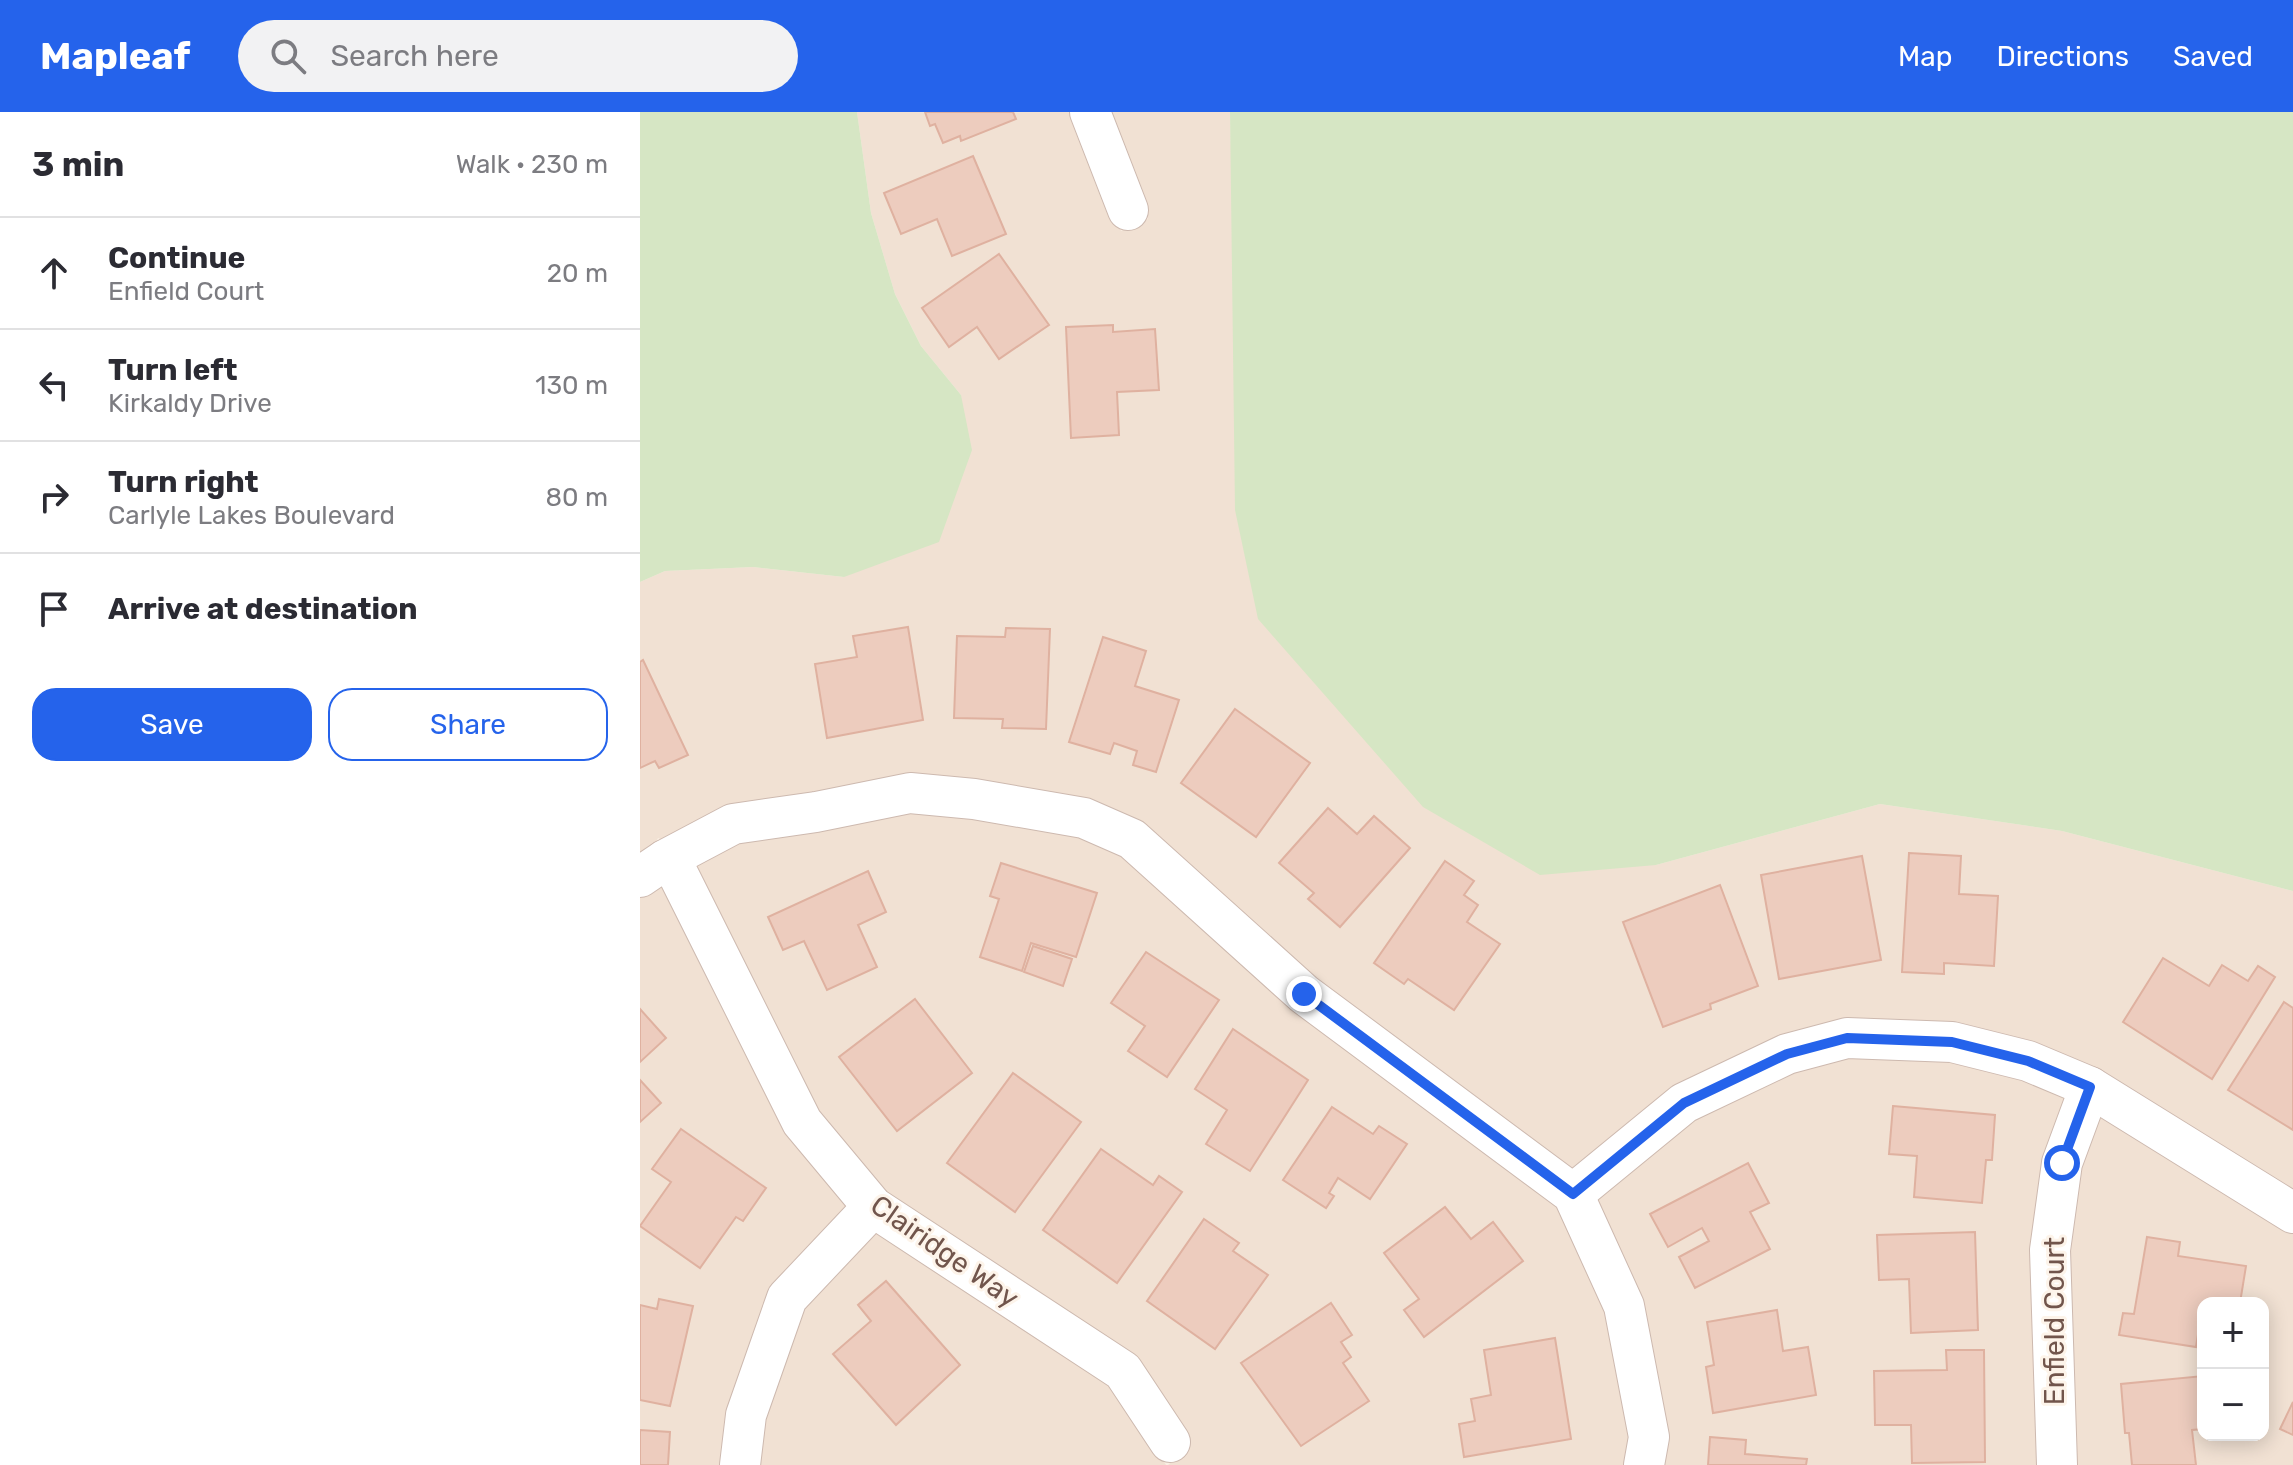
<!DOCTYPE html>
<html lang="en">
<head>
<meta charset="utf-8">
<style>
	:root { --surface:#fff; --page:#f2f2f3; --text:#2b2b33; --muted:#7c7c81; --line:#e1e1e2; --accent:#2563eb }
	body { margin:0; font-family:Rubik,sans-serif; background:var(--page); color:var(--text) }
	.controls { position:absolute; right:24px; bottom:24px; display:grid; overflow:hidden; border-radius:16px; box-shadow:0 4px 20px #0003 }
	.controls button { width:72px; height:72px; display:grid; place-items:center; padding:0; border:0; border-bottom:2px solid var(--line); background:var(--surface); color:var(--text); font:40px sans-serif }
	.stop { position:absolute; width:24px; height:24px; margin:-18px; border:6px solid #2563eb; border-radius:50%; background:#fff }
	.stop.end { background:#2563eb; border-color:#fff; box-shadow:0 2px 8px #0008 }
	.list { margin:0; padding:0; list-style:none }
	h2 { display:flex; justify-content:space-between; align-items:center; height:104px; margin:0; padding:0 32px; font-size:34px }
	h2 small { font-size:26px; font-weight:400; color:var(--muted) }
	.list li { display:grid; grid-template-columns:52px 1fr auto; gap:24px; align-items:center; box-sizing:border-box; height:112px; padding:0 32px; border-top:2px solid var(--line) }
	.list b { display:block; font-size:30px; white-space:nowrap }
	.list p { margin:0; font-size:26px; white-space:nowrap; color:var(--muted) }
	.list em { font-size:26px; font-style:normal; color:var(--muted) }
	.actions { display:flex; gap:16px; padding:24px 32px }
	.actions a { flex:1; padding:18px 0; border:2px solid var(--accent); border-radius:24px; text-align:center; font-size:28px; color:var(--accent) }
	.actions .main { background:var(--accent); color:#fff }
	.icon { flex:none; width:44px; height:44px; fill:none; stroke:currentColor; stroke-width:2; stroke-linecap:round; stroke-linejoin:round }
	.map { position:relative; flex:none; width:1653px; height:1353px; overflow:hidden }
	header { display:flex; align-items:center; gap:48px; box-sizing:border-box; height:112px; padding:0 40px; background:var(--accent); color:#fff }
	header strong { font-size:38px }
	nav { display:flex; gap:44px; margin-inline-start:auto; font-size:28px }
	.search { width:560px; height:72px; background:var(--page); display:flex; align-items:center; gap:20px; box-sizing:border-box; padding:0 28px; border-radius:44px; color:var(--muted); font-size:30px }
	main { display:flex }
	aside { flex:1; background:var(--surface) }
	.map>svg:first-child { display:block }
	.residential { fill:#f1e1d3; fill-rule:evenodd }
	.green { fill:#d6e6c4 }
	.building { fill:#edccbe; stroke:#dfb1a0; stroke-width:2 }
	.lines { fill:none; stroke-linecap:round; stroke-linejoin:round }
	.minor-casing { stroke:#cdb9af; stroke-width:42 }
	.minor { stroke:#fff; stroke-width:40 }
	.route { stroke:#2563eb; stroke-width:10 }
	.labels { text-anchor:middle; stroke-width:6; stroke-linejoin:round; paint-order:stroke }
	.street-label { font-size:28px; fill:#71554c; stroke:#fdf4ea }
</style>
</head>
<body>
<header>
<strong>Mapleaf</strong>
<div class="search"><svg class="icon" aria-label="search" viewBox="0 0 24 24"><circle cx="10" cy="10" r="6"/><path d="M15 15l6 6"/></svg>Search here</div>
<nav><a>Map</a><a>Directions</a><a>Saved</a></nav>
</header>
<main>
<aside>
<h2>3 min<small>Walk · 230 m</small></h2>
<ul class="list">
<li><svg class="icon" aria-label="ahead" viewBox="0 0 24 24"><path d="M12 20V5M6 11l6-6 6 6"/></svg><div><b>Continue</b><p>Enfield Court</p></div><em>20 m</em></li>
<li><svg class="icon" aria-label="left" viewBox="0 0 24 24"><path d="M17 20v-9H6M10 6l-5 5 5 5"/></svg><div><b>Turn left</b><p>Kirkaldy Drive</p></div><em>130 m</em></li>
<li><svg class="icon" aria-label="right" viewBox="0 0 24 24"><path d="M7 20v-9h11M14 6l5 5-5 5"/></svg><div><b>Turn right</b><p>Carlyle Lakes Boulevard</p></div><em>80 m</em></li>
<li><svg class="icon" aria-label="arrive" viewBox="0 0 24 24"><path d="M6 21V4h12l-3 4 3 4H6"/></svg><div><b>Arrive at destination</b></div></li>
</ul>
<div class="actions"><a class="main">Save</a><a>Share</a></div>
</aside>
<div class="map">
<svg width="1653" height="1353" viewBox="0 0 1653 1353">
	<rect width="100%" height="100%" fill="#faefe4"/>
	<!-- residential -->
	<g class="residential">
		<polygon points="217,0 434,0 481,119 508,107 466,0 590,0 595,183 1016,753 1240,692 1422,719 1653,779 1653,1082 1469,968 1207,910 932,1062 673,869 501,714 335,670 25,729 18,726 13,736 0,745 0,470 25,459 113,455 204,465 321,283 281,234 255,182 231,101"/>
		<polygon points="271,698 441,722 485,741 921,1093 969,1199 993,1324 988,1353 528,1353 550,1334 495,1250 242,1081 174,1001 50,754 98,729"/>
		<polygon points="24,768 212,1093 85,1353 0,1353 0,785"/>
		<polygon points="1209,943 1311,947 1384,965 1430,984 1402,1353 1019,1353 952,1088 1052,1006 1153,958"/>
		<path d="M1458 999 1653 1120V1353H1432L1425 1140 1437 1056ZM1563 1191H1623V1323H1563Z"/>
		<polygon points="236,1115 473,1272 526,1353 116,1353 120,1308 160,1196"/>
	</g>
	<!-- green -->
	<g class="green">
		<polygon points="0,0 217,0 231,101 255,182 281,234 321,283 332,338 299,430 204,465 113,455 25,459 0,470"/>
		<polygon points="590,0 1653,0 1653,779 1422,719 1240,692 1016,753 900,763 783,695 618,507 595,398"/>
	</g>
	<!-- building -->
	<g class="building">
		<polygon points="285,0 373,0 376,7 321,29 320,24 303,31 295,12 290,14"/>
		<polygon points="333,44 366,122 312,144 297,107 261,122 244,81"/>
		<polygon points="359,142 409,213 359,247 337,215 309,235 282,196"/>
		<polygon points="473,213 473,220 515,217 519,278 477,280 479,323 431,326 426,215"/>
		<polygon points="268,515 283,608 187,626 175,552 217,545 213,524"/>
		<polygon points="366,516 410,517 406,617 362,616 363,607 314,606 317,524 365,525"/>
		<polygon points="463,525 506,539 495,574 539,588 516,660 493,653 497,639 474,631 470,642 429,630"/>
		<polygon points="3,548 48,643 19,656 15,649 0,656 0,550"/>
		<polygon points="595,597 670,651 616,725 541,671"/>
		<polygon points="688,696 717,722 734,704 770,736 700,815 668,787 674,781 639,751"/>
		<polygon points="1269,741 1321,744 1319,782 1358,784 1354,854 1304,851 1304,862 1262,860"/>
		<polygon points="1222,744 1241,848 1139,867 1121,763"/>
		<polygon points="805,749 834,769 824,783 838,793 827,810 860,832 814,898 768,867 764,872 734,851"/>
		<polygon points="361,751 457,781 436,845 391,831 382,859 340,845 359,787 350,784"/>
		<polygon points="228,759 246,800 218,813 237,855 187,878 164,829 143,838 128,805"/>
		<polygon points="1080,773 1118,874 1070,892 1071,897 1023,915 983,810"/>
		<polygon points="393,834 432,847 423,874 384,860"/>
		<polygon points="506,840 579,888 527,965 488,939 505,914 471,891"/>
		<polygon points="1523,846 1569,874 1582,853 1608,869 1618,854 1635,865 1572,967 1483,910"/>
		<polygon points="275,887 332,961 257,1019 199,945"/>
		<polygon points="1644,890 1653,896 1653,1018 1588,978"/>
		<polygon points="0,897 26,926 0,950"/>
		<polygon points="593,917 668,968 610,1059 566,1032 587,998 555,977"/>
		<polygon points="373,961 441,1010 375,1100 307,1051"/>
		<polygon points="0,968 21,991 0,1010"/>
		<polygon points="1253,994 1355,1003 1352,1048 1346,1048 1342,1091 1274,1085 1277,1044 1249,1042"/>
		<polygon points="692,995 733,1022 739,1014 767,1032 730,1087 698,1066 689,1081 694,1084 686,1096 643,1068"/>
		<polygon points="41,1017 126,1076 103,1109 96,1105 60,1156 0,1114 31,1070 12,1057"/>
		<polygon points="461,1037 513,1073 519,1064 542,1080 477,1171 403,1118"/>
		<polygon points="1108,1051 1129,1091 1110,1100 1130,1137 1055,1176 1039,1145 1069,1129 1062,1116 1028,1135 1010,1102"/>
		<polygon points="805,1095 831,1127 853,1110 883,1149 784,1225 764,1198 779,1187 744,1141"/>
		<polygon points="564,1107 599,1131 593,1139 628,1163 575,1237 507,1189"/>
		<polygon points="1335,1120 1338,1218 1271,1221 1269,1167 1239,1168 1237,1123"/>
		<polygon points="1507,1125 1540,1130 1538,1144 1606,1154 1600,1191 1563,1191 1556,1235 1479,1223 1483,1201 1494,1202"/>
		<polygon points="246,1169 320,1253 256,1313 193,1242 231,1209 218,1193"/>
		<polygon points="19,1187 53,1194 30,1294 0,1288 0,1193 17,1197"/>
		<polygon points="691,1191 712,1223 701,1230 711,1245 703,1251 729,1289 661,1334 601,1251"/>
		<polygon points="1137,1198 1143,1239 1168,1235 1176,1283 1073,1301 1066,1255 1074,1253 1067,1210"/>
		<polygon points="915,1226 931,1327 824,1345 819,1312 835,1309 831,1287 851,1283 844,1238"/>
		<polygon points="1306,1238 1344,1238 1345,1350 1272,1351 1271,1313 1235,1313 1234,1259 1307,1258"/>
		<polygon points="1563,1264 1563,1317 1552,1318 1556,1353 1492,1353 1489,1321 1485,1321 1481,1272"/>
		<polygon points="1653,1290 1653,1323 1640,1317"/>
		<polygon points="0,1318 30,1320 28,1353 0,1353"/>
		<polygon points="1070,1325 1106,1328 1105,1342 1167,1347 1166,1353 1068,1353"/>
	</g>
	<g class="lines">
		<defs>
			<g id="minor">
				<polyline points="450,0 488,98"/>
				<polyline points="25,748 34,754 162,1010 233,1095 483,1259 530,1330"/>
				<polyline points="0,765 25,748 93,712 176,700 270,681 334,687 444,706 492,727 664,882 933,1082 984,1194 1009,1325 1004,1353"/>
				<polyline points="933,1082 1044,991 1147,942 1207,926 1312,930 1388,949 1450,975 1653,1101"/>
				<polyline points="100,1353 106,1303 147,1186 233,1095"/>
				<polyline points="1417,1353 1410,1138 1422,1051 1450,975"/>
			</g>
		</defs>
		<!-- minor casing -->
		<use href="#minor" class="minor-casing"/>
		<!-- minor -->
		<use href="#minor" class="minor"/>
	</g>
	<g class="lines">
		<!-- route -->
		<polyline class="route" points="664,882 933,1082 1044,991 1147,942 1207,926 1312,930 1388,949 1450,975 1422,1051"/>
	</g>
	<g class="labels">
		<!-- street labels -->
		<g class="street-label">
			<text transform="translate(305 1139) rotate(35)" y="10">Clairidge Way</text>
			<text transform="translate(1414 1209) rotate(-90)" y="10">Enfield Court</text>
		</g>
	</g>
</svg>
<div class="controls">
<button>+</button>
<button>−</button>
</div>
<div class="stop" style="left:1422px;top:1051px"></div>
<div class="stop end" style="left:664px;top:882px"></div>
</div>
</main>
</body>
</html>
